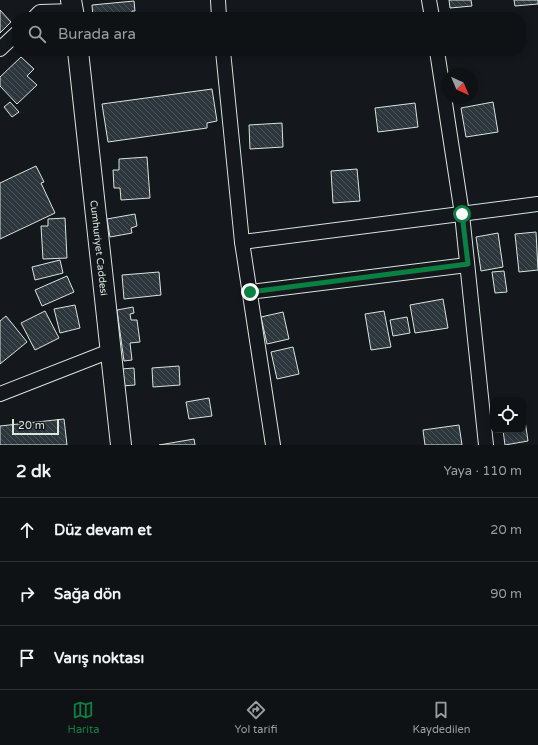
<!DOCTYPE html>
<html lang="tr">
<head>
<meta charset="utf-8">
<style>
	:root { --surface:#0f1215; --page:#181b1e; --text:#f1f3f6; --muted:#9b9ea0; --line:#2f3234; --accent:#0b8043 }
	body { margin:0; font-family:"Varela Round",sans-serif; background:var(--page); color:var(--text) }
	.controls { position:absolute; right:12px; bottom:12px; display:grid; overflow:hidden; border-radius:8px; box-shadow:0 2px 6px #0003 }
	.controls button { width:36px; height:36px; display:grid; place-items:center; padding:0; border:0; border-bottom:1px solid var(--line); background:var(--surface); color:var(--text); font:20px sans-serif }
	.compass { position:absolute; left:442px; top:68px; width:36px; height:36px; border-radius:50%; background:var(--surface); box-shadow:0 2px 6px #0003; rotate:136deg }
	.scale { position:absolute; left:12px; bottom:10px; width:47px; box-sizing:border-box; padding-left:4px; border:2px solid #d8e6dc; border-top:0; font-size:11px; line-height:14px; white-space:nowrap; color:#d8e6dc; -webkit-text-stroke:3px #14181c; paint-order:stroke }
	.stop { position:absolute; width:12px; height:12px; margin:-9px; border:3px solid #0b8043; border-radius:50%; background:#fff }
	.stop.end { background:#0b8043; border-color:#fff; box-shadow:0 1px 4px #0008 }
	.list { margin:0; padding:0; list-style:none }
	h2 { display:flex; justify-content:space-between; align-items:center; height:52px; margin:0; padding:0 16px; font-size:17px }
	h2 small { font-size:13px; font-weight:400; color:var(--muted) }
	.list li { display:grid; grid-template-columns:26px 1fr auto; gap:12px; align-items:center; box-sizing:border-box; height:64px; padding:0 16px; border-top:1px solid var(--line) }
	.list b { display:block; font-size:15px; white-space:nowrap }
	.list em { font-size:13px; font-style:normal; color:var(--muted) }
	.icon { flex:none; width:22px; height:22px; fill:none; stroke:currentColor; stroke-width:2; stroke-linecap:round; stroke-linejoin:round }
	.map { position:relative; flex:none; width:538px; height:445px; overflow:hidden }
	.search { position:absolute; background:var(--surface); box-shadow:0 2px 6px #0003; left:12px; right:12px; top:12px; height:44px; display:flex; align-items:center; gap:10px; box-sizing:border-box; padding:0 14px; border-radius:16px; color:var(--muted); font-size:15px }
	.sheet { height:244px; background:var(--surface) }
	nav { display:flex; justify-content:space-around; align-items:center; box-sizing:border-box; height:56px; border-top:1px solid var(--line); background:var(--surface); font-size:11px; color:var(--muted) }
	nav a { display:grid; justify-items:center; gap:2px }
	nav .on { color:var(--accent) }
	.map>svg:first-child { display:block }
	.building { fill:url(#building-back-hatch); stroke:#d8e6dc }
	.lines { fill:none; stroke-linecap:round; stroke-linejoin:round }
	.minor-casing { stroke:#d8e6dc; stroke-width:16 }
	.secondary-casing { stroke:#d8e6dc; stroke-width:22 }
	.minor { stroke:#14181c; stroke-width:14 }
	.secondary { stroke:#14181c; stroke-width:20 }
	.route { stroke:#0b8043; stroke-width:5 }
	.labels { text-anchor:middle; stroke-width:3; stroke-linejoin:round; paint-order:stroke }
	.street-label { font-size:10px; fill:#d8e6dc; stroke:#14181c }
</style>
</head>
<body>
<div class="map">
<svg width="538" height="445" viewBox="0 0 538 445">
	<defs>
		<pattern id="building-back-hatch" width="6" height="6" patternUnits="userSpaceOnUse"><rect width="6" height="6" fill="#2c363c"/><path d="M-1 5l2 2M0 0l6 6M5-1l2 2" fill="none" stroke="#4a5358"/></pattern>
	</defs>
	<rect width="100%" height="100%" fill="#14181c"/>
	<!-- building -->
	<g class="building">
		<polygon points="449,0 471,0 472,6 450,8"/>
		<polygon points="514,0 538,0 538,4 515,6"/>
		<polygon points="134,1 135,11 132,11 133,17 93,17 92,5"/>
		<polygon points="0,10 11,22 0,33"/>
		<polygon points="21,57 34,69 27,76 37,85 17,104 0,86 0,77"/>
		<polygon points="212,89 217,121 207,123 207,128 108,142 102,104"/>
		<polygon points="10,102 19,112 12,117 4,107"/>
		<polygon points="493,102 498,132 466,137 461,108"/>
		<polygon points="415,103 418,127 378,132 375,108"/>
		<polygon points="282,123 283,147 250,149 249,125"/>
		<polygon points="147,157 150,198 121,200 120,188 114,188 113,170 119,170 119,159"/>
		<polygon points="36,166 44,182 41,183 55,213 0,239 0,183"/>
		<polygon points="357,169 360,201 333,203 331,171"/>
		<polygon points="135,214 137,226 131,228 132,233 110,237 107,219"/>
		<polygon points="65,218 67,258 43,259 41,226 48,226 48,219"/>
		<polygon points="536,232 538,270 519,272 515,234"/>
		<polygon points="498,233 503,267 481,271 476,237"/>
		<polygon points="60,260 63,273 35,280 32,267"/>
		<polygon points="504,271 507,292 495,293 492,272"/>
		<polygon points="159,272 161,295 124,299 122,275"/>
		<polygon points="67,276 74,292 42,306 35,290"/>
		<polygon points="443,299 448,328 415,333 410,305"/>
		<polygon points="75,305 80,328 60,333 54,309"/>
		<polygon points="133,307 134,313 130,314 131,320 137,320 140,342 130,343 132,360 124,361 117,310"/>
		<polygon points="45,311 59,338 35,350 21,323"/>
		<polygon points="384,311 391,347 371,350 365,314"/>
		<polygon points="283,312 289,339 267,344 261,317"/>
		<polygon points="6,316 27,342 0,364 0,321"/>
		<polygon points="407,317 410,333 393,336 390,320"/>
		<polygon points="293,347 299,374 277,379 271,352"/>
		<polygon points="179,366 180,385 153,387 152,368"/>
		<polygon points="134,368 135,385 122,386 121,369"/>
		<polygon points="209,398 212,416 189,419 186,402"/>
		<polygon points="523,407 528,441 505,445 503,430 523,430"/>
		<polygon points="64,419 67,445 0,445 0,426"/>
		<polygon points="459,425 462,445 425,445 423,430"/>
		<polygon points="194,439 195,445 159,445"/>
	</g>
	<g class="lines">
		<defs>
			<g id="minor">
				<polyline points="218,0 219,17"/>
				<polyline points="429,0 432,17"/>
				<polyline points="35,17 40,12 74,11"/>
				<polyline points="0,49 17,33"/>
				<polyline points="223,51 242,242 273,445"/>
				<polyline points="437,51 462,214 486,445"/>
				<polyline points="242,242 538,204"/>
				<polyline points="250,292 467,265"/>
				<polyline points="0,394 110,351"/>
			</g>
			<g id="secondary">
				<polyline points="71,0 74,17"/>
				<path id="s1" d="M78 51 121 445"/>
			</g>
		</defs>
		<!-- minor casing -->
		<use href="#minor" class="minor-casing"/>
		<!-- secondary casing -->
		<use href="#secondary" class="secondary-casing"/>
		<!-- minor -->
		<use href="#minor" class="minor"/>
		<!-- secondary -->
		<use href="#secondary" class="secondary"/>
	</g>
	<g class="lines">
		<!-- route -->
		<polyline class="route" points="250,292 468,264 462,214"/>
	</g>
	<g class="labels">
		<!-- street labels -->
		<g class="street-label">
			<text dy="4" stroke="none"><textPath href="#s1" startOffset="198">Cumhuriyet Caddesi</textPath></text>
		</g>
	</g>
</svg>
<div class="controls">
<button><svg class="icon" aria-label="locate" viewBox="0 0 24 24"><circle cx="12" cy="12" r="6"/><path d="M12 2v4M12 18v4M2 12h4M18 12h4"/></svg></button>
</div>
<svg class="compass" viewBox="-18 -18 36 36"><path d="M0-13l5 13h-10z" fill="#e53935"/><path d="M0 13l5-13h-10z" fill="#9b9ea0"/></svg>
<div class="scale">20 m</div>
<div class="stop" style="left:462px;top:214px"></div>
<div class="stop end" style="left:250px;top:292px"></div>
<div class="search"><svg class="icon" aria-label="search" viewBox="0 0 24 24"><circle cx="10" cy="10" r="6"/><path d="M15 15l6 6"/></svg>Burada ara</div>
</div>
<section class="sheet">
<h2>2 dk<small>Yaya · 110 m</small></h2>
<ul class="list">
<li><svg class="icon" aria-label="ahead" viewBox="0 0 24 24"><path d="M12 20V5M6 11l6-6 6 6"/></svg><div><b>Düz devam et</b></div><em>20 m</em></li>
<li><svg class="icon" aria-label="right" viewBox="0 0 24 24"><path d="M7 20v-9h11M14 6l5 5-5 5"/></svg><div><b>Sağa dön</b></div><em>90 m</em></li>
<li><svg class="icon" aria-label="arrive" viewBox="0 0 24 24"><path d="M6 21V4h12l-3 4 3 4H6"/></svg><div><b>Varış noktası</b></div></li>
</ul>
</section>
<nav>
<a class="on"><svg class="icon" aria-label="map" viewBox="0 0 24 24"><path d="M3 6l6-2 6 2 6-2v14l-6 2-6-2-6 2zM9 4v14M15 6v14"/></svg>Harita</a>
<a><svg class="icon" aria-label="directions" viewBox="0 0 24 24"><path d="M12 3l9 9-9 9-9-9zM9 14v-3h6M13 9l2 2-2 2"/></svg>Yol tarifi</a>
<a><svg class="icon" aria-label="saved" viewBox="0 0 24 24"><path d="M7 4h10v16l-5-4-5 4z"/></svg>Kaydedilen</a>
</nav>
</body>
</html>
